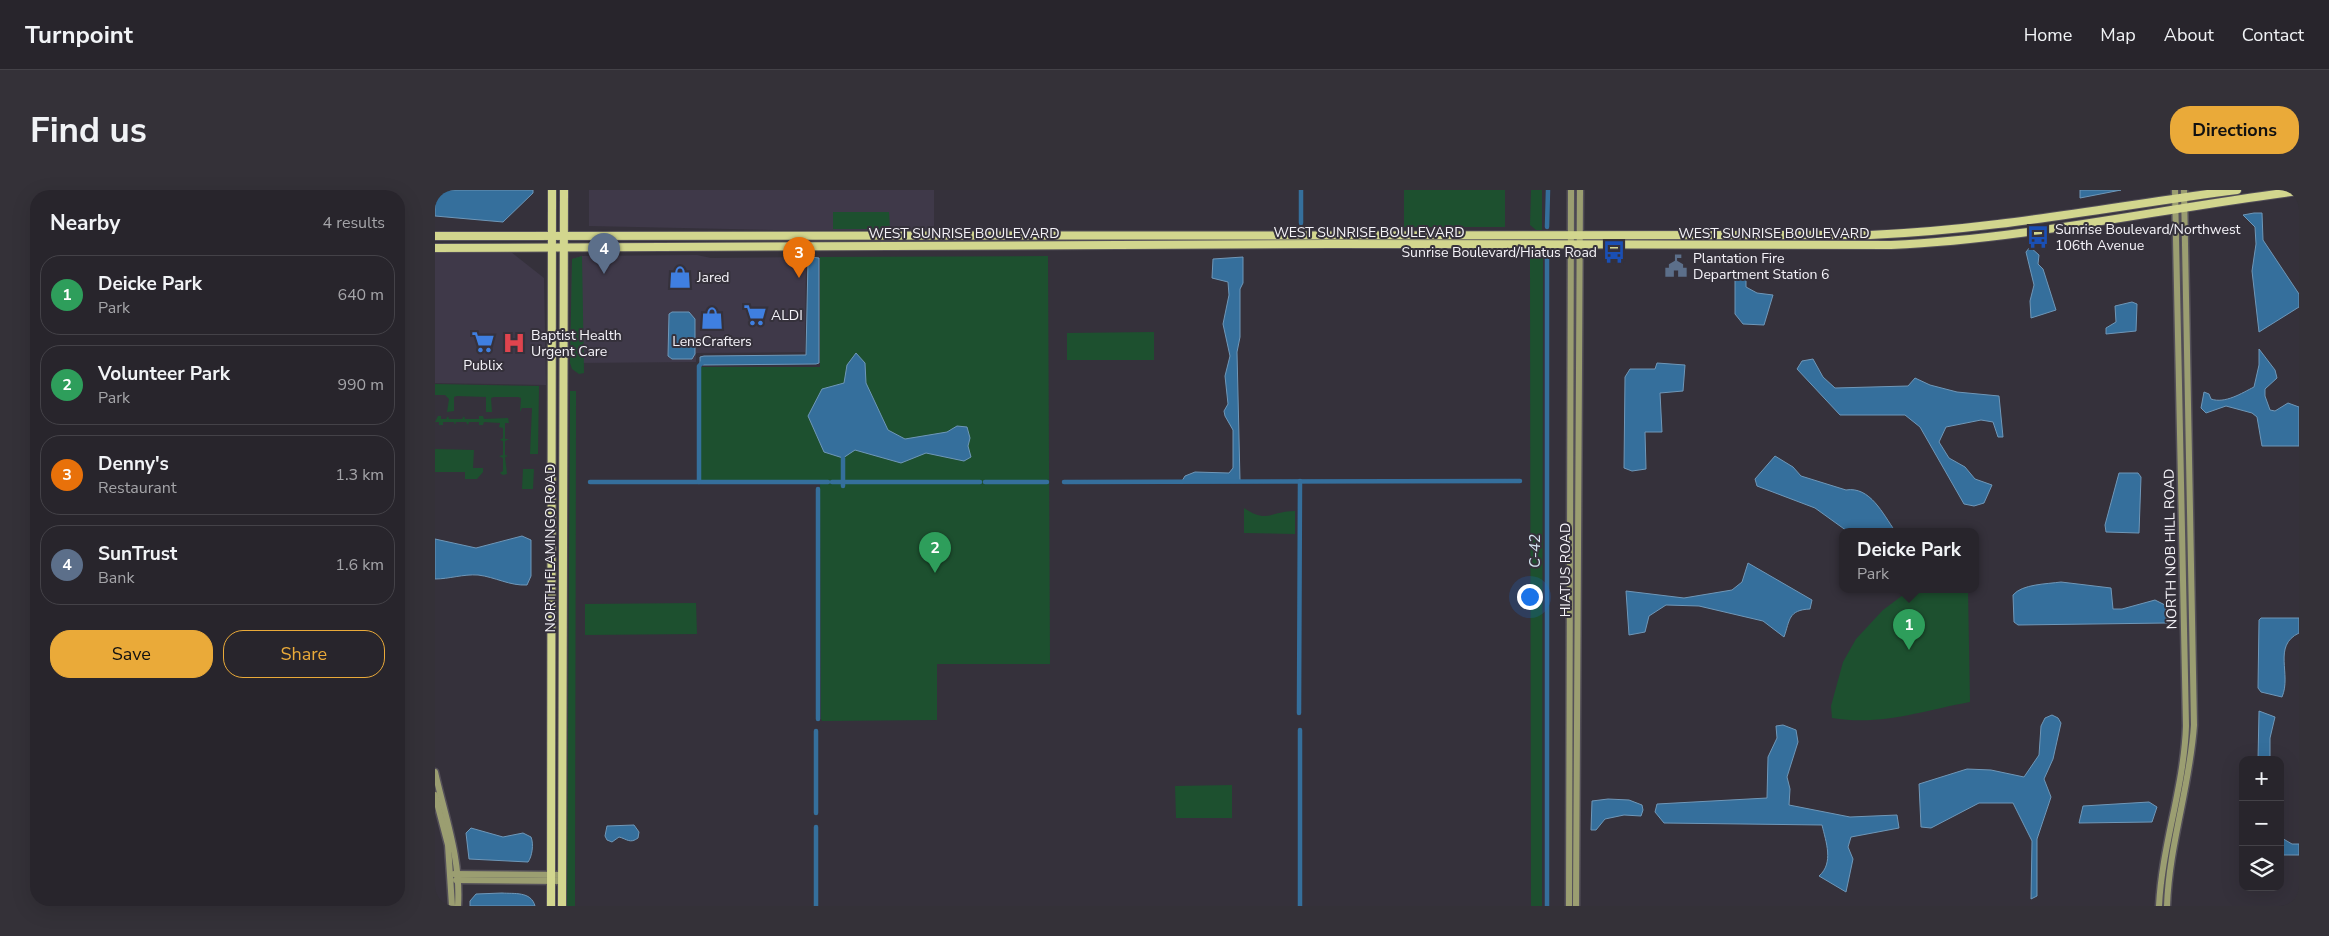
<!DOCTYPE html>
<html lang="en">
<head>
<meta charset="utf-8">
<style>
	:root { --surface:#28252c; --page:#343138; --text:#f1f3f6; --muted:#a5a5a9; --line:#444248; --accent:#eaaa39 }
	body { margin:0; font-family:"Nunito Sans",sans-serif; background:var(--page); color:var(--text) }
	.controls { position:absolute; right:15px; bottom:15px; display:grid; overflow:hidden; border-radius:10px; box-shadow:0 5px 20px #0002 }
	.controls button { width:45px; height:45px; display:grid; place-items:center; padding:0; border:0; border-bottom:1px solid var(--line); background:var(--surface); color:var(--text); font:25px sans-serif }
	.you { position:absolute; left:1094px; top:406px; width:18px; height:18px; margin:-12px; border:4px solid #fff; border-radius:50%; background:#1a73e8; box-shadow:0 0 0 8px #1a73e833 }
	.badge { display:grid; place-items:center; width:32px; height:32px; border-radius:50%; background:var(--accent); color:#fff; font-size:16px; font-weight:700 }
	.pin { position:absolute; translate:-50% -41px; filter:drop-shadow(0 1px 2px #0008) }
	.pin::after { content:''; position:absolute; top:26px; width:18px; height:15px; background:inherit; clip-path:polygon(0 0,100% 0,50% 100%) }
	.popup { position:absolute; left:1404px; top:338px; width:140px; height:65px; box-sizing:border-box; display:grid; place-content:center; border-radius:10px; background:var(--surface); filter:drop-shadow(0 1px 4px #0005); font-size:16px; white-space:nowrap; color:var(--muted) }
	.popup b { font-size:19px; color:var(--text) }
	.popup::after { content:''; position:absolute; left:50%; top:100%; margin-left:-10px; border:10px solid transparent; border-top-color:var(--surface) }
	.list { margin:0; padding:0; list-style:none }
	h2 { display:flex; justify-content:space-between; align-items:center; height:65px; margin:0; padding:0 20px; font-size:21px }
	h2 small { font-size:16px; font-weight:400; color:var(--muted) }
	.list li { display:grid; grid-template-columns:32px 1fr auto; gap:15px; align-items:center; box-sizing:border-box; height:80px; margin:0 10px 10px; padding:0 10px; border:1px solid var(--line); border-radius:20px }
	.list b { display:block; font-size:19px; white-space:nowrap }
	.list p { margin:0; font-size:16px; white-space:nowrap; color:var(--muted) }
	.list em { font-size:16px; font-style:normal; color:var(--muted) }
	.actions { display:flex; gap:10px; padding:15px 20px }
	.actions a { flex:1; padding:11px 0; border:1px solid var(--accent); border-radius:20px; text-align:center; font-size:18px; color:var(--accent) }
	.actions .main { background:var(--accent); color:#111 }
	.icon { flex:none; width:28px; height:28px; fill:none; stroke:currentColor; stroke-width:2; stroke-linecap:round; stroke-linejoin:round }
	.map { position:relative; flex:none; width:1864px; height:716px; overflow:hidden; border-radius:20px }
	header { display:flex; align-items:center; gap:30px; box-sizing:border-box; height:70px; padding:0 25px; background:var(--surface); border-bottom:1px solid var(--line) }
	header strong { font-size:24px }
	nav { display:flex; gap:28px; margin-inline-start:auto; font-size:18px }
	.intro { display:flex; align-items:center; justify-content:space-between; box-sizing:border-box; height:120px; padding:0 30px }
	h1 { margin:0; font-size:35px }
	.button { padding:12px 22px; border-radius:20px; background:var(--accent); color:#111; font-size:18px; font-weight:700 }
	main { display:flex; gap:30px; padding:0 30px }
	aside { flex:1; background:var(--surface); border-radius:20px; box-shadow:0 5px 20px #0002 }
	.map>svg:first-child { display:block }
	.built { fill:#3f3949 }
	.green { fill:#1d502f }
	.water { fill:#356f9c; stroke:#6f97b8 }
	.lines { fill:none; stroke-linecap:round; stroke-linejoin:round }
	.canal { stroke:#356f9c; stroke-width:4.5 }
	.secondary-casing { stroke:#545059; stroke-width:9 }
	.highway-casing { stroke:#545059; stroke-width:10 }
	.secondary { stroke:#9b9e71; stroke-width:6 }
	.highway { stroke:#d2d68e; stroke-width:8 }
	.labels { text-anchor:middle; stroke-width:4; stroke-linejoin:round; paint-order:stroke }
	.poi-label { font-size:14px; fill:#f5f3f9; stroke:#35313b; text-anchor:start }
	.street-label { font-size:14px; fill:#f5f3f9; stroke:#35313b }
	.water-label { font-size:15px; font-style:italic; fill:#d3e3f0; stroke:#35313b }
</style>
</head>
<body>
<header>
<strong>Turnpoint</strong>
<nav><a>Home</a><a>Map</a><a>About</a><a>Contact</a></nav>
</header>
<div class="intro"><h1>Find us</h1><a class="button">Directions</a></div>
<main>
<aside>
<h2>Nearby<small>4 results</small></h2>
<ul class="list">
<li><span class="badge" style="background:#2e9e5b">1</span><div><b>Deicke Park</b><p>Park</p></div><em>640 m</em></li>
<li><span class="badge" style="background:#2e9e5b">2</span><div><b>Volunteer Park</b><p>Park</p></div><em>990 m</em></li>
<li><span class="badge" style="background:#e8710a">3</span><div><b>Denny's</b><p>Restaurant</p></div><em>1.3 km</em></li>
<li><span class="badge" style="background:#5c6f8a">4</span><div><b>SunTrust</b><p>Bank</p></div><em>1.6 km</em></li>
</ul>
<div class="actions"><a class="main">Save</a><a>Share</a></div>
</aside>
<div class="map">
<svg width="1864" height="716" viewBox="0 0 1864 716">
	<rect width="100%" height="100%" fill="#35313b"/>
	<!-- built -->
	<g class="built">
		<polygon points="154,0 499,0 499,40 340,40 154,36"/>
		<polygon points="0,62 76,62 109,88 111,195 0,193"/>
		<polygon points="262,65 276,68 371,67 370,162 261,163 261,172 135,173 137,69 147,66"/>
	</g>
	<!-- green -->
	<g class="green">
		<rect x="969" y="0" width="101" height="37"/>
		<polygon points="1096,0 1107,0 1107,40 1101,40 1095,35"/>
		<polygon points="398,22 454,22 455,39 398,39"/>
		<polygon points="1101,61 1108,61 1107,716 1096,716 1095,67"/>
		<polygon points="147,66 149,183 144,184 137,179 135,173 137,69"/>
		<polygon points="613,66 615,474 502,474 502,530 387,531 386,529 385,291 266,292 266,177 385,177 385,67"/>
		<polygon points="719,142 719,170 632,170 632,143"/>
		<polygon points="0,194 104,196 103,264 95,264 97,218 87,218 85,222 86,208 83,207 59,207 56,208 57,222 51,222 51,207 22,206 19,207 19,221 12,222 14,209 10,205 0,205"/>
		<polygon points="135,201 141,201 140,716 132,716"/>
		<polygon points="3,226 6,226 6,229 11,229 13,226 14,229 27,229 29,226 30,229 44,229 44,226 48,226 49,229 73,228 74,233 70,233 70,249 74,249 70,251 70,265 73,266 70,267 72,284 68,285 65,283 68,281 68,268 64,266 68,265 68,251 65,250 68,248 68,238 64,237 65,233 49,232 48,235 44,235 44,232 34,232 33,235 31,232 21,232 20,235 19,232 8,232 8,235 4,235 4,232 0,232"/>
		<polygon points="0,259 39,260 38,278 48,278 48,282 42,289 30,289 30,282 0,282"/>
		<polygon points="88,279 99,279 98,299 87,299"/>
		<path d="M809 318C832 334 836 321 860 321V344L809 343Z"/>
		<path d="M1476 399H1533L1535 512C1486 521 1447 536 1397 528L1396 516 1408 472 1421 449 1448 420Z"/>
		<polygon points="261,413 262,444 150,445 150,414"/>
		<polygon points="797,595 797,628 741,628 740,596"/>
	</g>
	<!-- water -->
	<g class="water">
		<polygon points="0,0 98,0 98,3 68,32 0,26"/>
		<polygon points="1645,0 1686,0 1645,8"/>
		<polygon points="1819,23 1827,23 1828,50 1864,104 1864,117 1824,142 1817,81 1821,54 1820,37 1808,25"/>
		<polygon points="1595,57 1604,65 1603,74 1608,79 1621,120 1596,128 1595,111 1599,95 1591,62"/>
		<polygon points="376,67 384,68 384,173 381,174 268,175 265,173 265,167 269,166 371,165 373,70"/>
		<polygon points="808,67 808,93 805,99 805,147 802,162 805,291 747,291 750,286 760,282 794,283 798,278 798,240 790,226 789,221 793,214 790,186 795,166 788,134 794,105 793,92 777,88 778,69"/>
		<polygon points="1311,84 1311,97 1322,103 1338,105 1329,135 1308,134 1300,124 1300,85"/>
		<polygon points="1697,112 1702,114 1701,141 1671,144 1671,138 1681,132 1680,116"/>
		<polygon points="237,122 254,122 260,129 260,164 257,169 237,169 233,166 234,124"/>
		<path d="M1824 159 1840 180 1842 188 1830 199V206L1835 220 1840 221 1853 213 1864 217V256H1827L1822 227 1817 223 1791 216 1771 223 1766 218 1769 202 1774 204 1776 209C1790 214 1807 203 1819 197L1824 175Z"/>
		<polygon points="421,163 430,173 431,193 453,240 470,249 512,242 522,236 532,237 535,248 533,256 536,267 529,271 491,263 466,273 420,260 408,268 389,262 373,226 387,199 409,193 412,175"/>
		<polygon points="1378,169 1388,187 1400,198 1473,196 1480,188 1495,195 1522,202 1564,206 1568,247 1563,247 1558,232 1546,230 1511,237 1504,252 1514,268 1530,277 1540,289 1557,295 1549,313 1539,316 1529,314 1485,237 1470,225 1405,225 1362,179 1367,171"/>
		<polygon points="1222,173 1250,175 1248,201 1225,203 1227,242 1210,242 1211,279 1197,281 1189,278 1190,187 1195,179 1220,179"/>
		<path d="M1340 266 1358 277 1366 286 1411 300C1435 296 1448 324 1460 341H1412L1380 318 1322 296 1320 289Z"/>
		<polygon points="1684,283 1703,283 1706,287 1704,343 1671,342 1670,335"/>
		<path d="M87 346 96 350V386L92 395C75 396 60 387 43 385 28 384 14 389 0 389V349L41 358Z"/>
		<path d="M1313 373 1377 410 1375 419C1353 420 1355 430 1349 447L1328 431 1264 416 1231 415 1214 426 1210 442 1194 445 1191 401 1249 408 1297 400 1307 392Z"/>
		<path d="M1626 392 1676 398 1678 419H1687L1720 410 1730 415 1732 433 1583 435 1579 432 1578 405C1587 394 1612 394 1626 392Z"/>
		<path d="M1826 428H1864V443C1837 456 1857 484 1847 507L1826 502 1823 498 1824 430Z"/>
		<polygon points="1824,521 1840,527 1835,548 1835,570 1823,570"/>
		<polygon points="1617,525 1623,528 1626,533 1618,569 1609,589 1616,607 1602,649 1602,706 1596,709 1597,651 1578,613 1544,613 1496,638 1486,637 1484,594 1532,579 1556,580 1589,587 1604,565 1606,536 1610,528"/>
		<path d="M1348 535 1361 540 1363 552 1352 587 1355 599 1354 615 1415 627 1462 625 1464 638 1416 647 1413 657 1418 669 1411 702 1384 686C1399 673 1391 652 1387 635L1229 633 1220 622 1222 614 1332 608 1333 567 1342 548 1341 536Z"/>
		<polygon points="1173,609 1194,610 1207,615 1208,620 1206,626 1189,625 1170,629 1161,640 1156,640 1157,611"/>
		<polygon points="1714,612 1722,617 1717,632 1644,633 1648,616"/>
		<path d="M199 635 204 642 203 648C195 654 192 649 184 647L177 652 172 650 170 646 172 636Z"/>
		<path d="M36 638 68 647 88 643 96 647C99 654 97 667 93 672L34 669 31 643Z"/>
		<polygon points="1845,647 1857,654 1864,654 1864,665 1845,665"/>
		<path d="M67 703C79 704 96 701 100 716H35V711L41 704Z"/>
	</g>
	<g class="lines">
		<!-- canal -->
		<g class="canal">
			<polyline points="866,33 866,0"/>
			<polyline points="1112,37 1113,0"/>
			<polyline points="155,292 393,292"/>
			<polyline points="264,292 264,176 269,171"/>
			<polyline points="397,292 545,292"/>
			<polyline points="550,292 612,292"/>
			<polyline points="629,292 1085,291"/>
			<polyline points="408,296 408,268"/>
			<polyline points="864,523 865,291"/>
			<polyline points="383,529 383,299"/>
			<polyline points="381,541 381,623"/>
			<polyline points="381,637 381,716"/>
			<polyline points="865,716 865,540"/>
			<polyline points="1112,716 1112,67"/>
		</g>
		<defs>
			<g id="secondary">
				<path d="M0 582C10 627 26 669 23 716"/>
				<polyline points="0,605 13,655 17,716"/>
				<polyline points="19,684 127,685"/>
				<polyline points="21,690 127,691"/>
				<polyline points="1134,716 1136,0"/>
				<polyline points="1141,716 1145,0"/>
				<path d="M1724 716C1727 655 1749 597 1751 536L1740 0"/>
				<path d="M1732 716C1734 655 1755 596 1759 535L1749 0"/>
			</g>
			<g id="highway">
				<path d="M0 46 1435 45C1560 40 1678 16 1802 0"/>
				<path d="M0 58 896 54 1456 55C1593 49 1728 18 1864 1"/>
				<polyline points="116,716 117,0"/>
				<polyline points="127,716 129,0"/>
			</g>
		</defs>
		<!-- secondary casing -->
		<use href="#secondary" class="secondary-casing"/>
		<!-- highway casing -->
		<use href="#highway" class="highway-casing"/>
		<!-- secondary -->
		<use href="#secondary" class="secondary"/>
		<!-- highway -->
		<use href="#highway" class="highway"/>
	</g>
	<!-- icons -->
	<defs>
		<symbol id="bus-bare" viewBox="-9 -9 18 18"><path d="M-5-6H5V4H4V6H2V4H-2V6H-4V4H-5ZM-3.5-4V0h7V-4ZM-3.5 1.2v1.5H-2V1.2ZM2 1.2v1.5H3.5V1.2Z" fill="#1a4fb4" stroke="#35313b" stroke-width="2.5" paint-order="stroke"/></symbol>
		<symbol id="civic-bare" viewBox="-9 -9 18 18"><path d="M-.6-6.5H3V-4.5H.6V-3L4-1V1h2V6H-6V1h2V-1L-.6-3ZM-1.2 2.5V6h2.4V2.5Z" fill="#5c6f8a" stroke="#35313b" stroke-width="2.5" paint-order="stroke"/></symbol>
		<symbol id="shop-bare" viewBox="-9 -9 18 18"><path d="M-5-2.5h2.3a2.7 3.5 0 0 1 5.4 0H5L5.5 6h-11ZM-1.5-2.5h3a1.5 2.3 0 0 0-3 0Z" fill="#3f7fe0" stroke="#35313b" stroke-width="2.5" paint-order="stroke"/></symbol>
		<symbol id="supermarket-bare" viewBox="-9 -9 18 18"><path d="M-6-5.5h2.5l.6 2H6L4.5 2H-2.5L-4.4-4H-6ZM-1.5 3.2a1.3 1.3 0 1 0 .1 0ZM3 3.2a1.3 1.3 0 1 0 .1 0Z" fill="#3f7fe0" stroke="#35313b" stroke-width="2.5" paint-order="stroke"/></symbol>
		<symbol id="hospital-bare" viewBox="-9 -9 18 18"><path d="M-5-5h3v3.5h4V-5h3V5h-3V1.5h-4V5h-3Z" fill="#e0444e" stroke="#35313b" stroke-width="2.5" paint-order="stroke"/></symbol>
	</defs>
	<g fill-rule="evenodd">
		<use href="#bus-bare" x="1587" y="31" width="32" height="32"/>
		<use href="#bus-bare" x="1163" y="46" width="32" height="32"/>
		<use href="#civic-bare" x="1225" y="60" width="32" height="32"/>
		<use href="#shop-bare" x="229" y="71" width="32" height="32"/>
		<use href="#supermarket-bare" x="304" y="109" width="32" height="32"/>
		<use href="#shop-bare" x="261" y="112" width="32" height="32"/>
		<use href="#supermarket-bare" x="32" y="136" width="32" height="32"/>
		<use href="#hospital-bare" x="63" y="137" width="32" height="32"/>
	</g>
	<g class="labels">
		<!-- poi labels -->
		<g class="poi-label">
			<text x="1620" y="44">Sunrise Boulevard/Northwest<tspan x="1620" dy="16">106th Avenue</tspan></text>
			<text x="1162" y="67" text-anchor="end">Sunrise Boulevard/Hiatus Road</text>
			<text x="1258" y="73">Plantation Fire<tspan x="1258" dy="16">Department Station 6</tspan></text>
			<text x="262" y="92">Jared</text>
			<text x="336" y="130">ALDI</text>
			<text x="96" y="150">Baptist Health<tspan x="96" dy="16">Urgent Care</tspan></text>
			<text x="277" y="156" text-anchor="middle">LensCrafters</text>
			<text x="48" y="180" text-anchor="middle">Publix</text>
		</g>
		<!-- street labels -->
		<g class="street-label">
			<text x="934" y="47">WEST SUNRISE BOULEVARD</text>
			<text x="529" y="48">WEST SUNRISE BOULEVARD</text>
			<text x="1339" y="48">WEST SUNRISE BOULEVARD</text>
			<text transform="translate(115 358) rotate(-90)" y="5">NORTH FLAMINGO ROAD</text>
			<text transform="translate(1735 359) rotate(-91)" y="5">NORTH NOB HILL ROAD</text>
			<text transform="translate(1130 380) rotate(-90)" y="5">HIATUS ROAD</text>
		</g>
		<!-- water labels -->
		<g class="water-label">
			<text transform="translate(1100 361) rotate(-90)" y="5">C-42</text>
		</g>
	</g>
</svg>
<div class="controls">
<button>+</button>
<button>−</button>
<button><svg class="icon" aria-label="layers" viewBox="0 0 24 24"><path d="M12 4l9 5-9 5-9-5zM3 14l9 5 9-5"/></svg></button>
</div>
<div class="you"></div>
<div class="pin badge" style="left:1474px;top:460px;background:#2e9e5b">1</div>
<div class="popup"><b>Deicke Park</b>Park</div>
<div class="pin badge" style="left:500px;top:383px;background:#2e9e5b">2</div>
<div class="pin badge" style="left:364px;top:88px;background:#e8710a">3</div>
<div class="pin badge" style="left:169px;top:84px;background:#5c6f8a">4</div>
</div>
</main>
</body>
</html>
